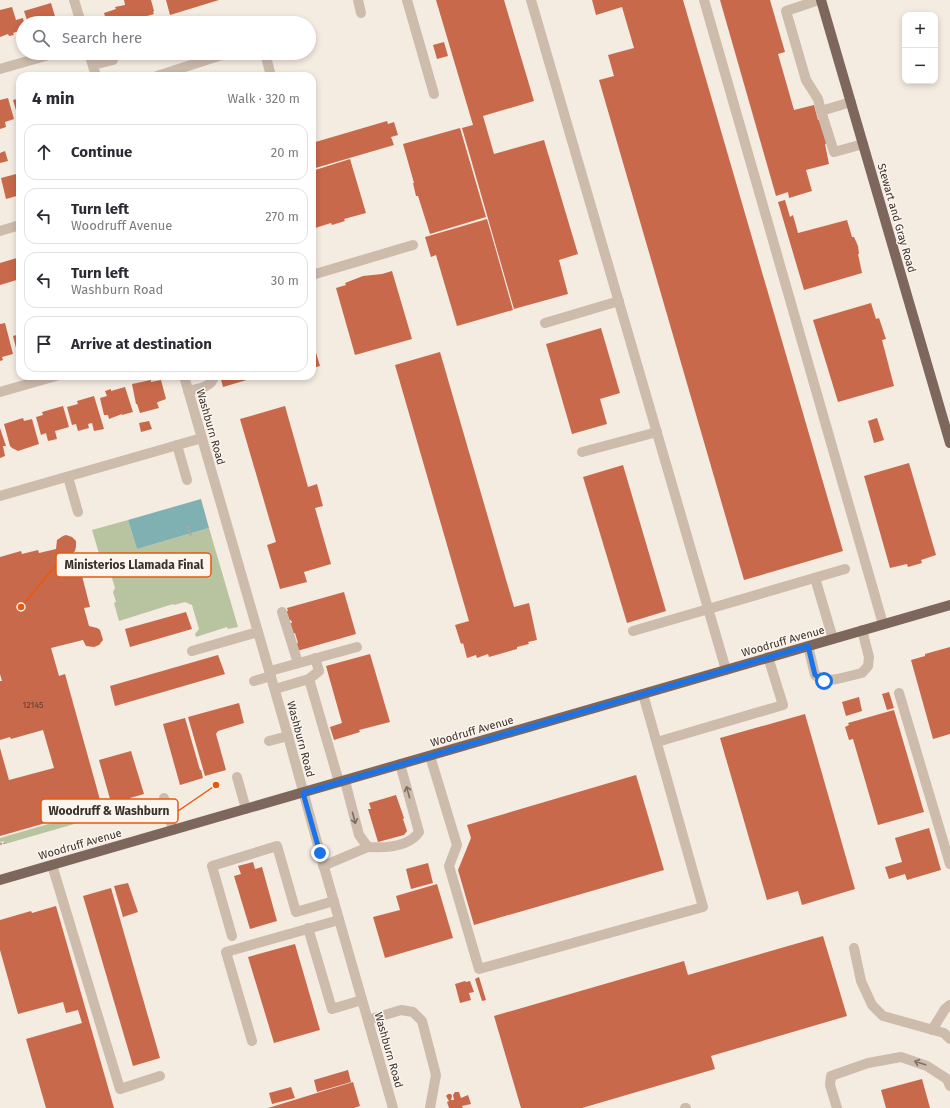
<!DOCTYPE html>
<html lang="en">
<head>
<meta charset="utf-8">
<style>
	:root { --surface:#fff; --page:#f2f2f3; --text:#2b2b33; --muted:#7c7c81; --line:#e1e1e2 }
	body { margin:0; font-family:"Fira Sans",sans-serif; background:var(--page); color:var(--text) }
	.controls { position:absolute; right:12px; top:12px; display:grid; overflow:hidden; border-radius:8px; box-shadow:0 2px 6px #0003 }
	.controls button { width:36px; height:36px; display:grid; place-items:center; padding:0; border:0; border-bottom:1px solid var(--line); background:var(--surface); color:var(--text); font:20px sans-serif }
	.stop { position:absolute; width:12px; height:12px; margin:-9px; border:3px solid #1a73e8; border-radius:50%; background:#fff }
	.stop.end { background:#1a73e8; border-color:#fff; box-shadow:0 1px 4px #0008 }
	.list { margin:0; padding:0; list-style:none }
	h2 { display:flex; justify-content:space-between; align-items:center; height:52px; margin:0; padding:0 16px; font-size:17px }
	h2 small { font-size:13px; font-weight:400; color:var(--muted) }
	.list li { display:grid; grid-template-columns:26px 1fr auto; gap:12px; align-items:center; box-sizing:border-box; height:56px; margin:0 8px 8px; padding:0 8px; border:1px solid var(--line); border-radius:12px }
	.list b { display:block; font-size:15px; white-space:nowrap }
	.list p { margin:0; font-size:13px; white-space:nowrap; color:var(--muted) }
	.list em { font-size:13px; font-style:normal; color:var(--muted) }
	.icon { flex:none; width:22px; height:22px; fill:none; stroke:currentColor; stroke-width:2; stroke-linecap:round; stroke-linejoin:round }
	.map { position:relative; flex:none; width:950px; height:1108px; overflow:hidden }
	.search { position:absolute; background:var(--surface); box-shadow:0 2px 6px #0003; left:16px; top:16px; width:300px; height:44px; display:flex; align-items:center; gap:10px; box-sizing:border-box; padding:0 14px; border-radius:22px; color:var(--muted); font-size:15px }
	.panel { position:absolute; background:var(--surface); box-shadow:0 2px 6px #0003; left:16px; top:72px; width:300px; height:308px; border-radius:12px }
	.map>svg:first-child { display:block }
	.green { fill:#b8c4a0 }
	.water { fill:#7fb0b2 }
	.building { fill:#c8694b }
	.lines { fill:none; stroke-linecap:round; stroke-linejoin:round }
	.path { stroke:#b9a596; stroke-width:2.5; stroke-dasharray:2 2; stroke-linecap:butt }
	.minor { stroke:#cdbbac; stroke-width:10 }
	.major { stroke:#7d675c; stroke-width:10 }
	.oneway { stroke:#7d6f65 }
	.route { stroke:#1a73e8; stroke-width:5 }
	.labels { text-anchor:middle; stroke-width:3; stroke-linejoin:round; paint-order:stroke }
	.number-label { font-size:9px; fill:#5e3e33 }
	.street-label { font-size:11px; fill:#3b302b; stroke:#fbf5ee }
	.leader { fill:none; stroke:#e8590c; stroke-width:1.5 }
	.callout-dot { fill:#e8590c; stroke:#fbf5ee; stroke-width:1.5 }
	.callout { fill:#fbf5ee; stroke:#e8590c; stroke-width:1.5 }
	.callout-label { font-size:12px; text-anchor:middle; font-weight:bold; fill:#3b302b }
</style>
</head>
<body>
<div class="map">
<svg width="950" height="1108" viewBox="0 0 950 1108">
	<rect width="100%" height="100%" fill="#f4ebe1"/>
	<!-- green -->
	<g class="green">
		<polygon points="128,520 137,549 209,528 238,627 228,629 227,627 196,637 195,634 199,629 192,605 185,602 174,605 173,604 119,621 114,603 116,602 113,592 115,588 112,578 108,575 104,560 101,560 92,530"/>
		<polygon points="107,807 109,814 5,844 4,841 0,842 0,838"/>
	</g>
	<!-- water -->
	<polygon class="water" points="201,499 209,528 137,549 128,520"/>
	<!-- building -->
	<g class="building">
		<polygon points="124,0 151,0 154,11 153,12 154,14 123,23 107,23 104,13 116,9 115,7 125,5"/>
		<polygon points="166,0 219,0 170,15"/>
		<polygon points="436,0 504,0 534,101 483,116 494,154 544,140 578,254 559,260 568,294 514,309 462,128 473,125"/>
		<polygon points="592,0 683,0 843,551 744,580 599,80 614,76 608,55 634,48 622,7 596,15"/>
		<polygon points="720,0 770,0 785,52 778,54 794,110 814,105 818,120 822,119 829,142 825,144 829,164 806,170 812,191 789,198 788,192 776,196"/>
		<polygon points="51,3 57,23 28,23 24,11"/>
		<polygon points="12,7 16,20 23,18 24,23 23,23 23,32 19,33 19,31 13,33 14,35 9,36 8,34 0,37 0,10"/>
		<polygon points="444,42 448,56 437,59 433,45"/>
		<polygon points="8,98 14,119 5,122 6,127 0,129 0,100"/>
		<polygon points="20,98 20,124 13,100"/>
		<polygon points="387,121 388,124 394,122 398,135 391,137 394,145 312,169 312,143"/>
		<polygon points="460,128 486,217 430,234 418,196 416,196 413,183 414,183 403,144"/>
		<polygon points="5,151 8,161 0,163 0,153"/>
		<polygon points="350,159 366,213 344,219 345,221 332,225 331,223 312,229 312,171"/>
		<polygon points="20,173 20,195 6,199 1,178"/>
		<polygon points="785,200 790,217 793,215 798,233 847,220 852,237 854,237 858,246 859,254 858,254 862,273 804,290 778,202"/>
		<polygon points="487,219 513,310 457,326 436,255 431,257 425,237"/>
		<polygon points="20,257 20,279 0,285 0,263"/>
		<polygon points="392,271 412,339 355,355 336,288 346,285 345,283 363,276 382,274"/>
		<polygon points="871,303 876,319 879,318 886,339 882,340 894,386 838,402 813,320"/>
		<polygon points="5,323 13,354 2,357 3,360 0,361 0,324"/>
		<polygon points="601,328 620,393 600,399 607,424 572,434 546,344"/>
		<polygon points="20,334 20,355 18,356 13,336"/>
		<polygon points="312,339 320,366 312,368"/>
		<polygon points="440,352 514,607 529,603 537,640 528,642 529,644 517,647 517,649 489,657 488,654 477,658 476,655 467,658 463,643 461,644 455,625 469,621 395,365"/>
		<polygon points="220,376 260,376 223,387"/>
		<polygon points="151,380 151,382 161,380 166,399 158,402 157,403 159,408 140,413 137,404 136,404 132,384"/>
		<polygon points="125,387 133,412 122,415 122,414 109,419 108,415 104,415 100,398 107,396 105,391 111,389 111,391"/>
		<polygon points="94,396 104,429 94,431 92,423 88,424 89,428 78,431 76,424 72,425 67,407 78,404 77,401"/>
		<polygon points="63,406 69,427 55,431 57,439 48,441 46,433 41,435 36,417 43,415 42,412"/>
		<polygon points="285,406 308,487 317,484 323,506 315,508 331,564 304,572 307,582 280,589 267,545 276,542 240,419"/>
		<polygon points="23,418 24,421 32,419 39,444 18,451 12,448 10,446 4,424"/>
		<polygon points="877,418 884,440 874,443 868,421"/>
		<polygon points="149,421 152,429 141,432 139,423"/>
		<polygon points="0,428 6,446 3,446 5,456 0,458"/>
		<polygon points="909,463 936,555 921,560 922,563 908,567 907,564 890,568 864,476"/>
		<polygon points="623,465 666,611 627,623 583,477"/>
		<polygon points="66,535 72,537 76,541 76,546 75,551 69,556 74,574 81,572 90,607 84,608 89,626 97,628 100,630 103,640 99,645 94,647 86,646 83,640 51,648 59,676 65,674 102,807 0,836 0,748 9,780 54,768 43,730 11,739 10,737 0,740 0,681 2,681 0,674 0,557 21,551 22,554 38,550 39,553 56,549 57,540 63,536"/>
		<polygon points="344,592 356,634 297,651 295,644 298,643 295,633 293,634 289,623 292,623 291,620 288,621 286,611 288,611 287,608"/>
		<polygon points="186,612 192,629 130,647 125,629"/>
		<polygon points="950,647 950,734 933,739 911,660 925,656 925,654"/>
		<polygon points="370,654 390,722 359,730 360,732 334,740 330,727 342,723 326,666"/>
		<polygon points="218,655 225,674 115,706 110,686"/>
		<polygon points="889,692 894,708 887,710 882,694"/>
		<polygon points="859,697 862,711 846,716 842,702"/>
		<polygon points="239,703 244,723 218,731 216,734 226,770 205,776 188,717"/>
		<polygon points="894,710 924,812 878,825 853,739 849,740 845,727 849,725 848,723"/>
		<polygon points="805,714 855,889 802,905 798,891 767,900 720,738"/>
		<polygon points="185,718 200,770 201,770 203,778 180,785 163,724"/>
		<polygon points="131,751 144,794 130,798 131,801 112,806 99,760"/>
		<polygon points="636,775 664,870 474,925 458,870 471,838 467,825"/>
		<polygon points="396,795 404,818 403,819 407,831 404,835 378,842 368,809 371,809 369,803"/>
		<polygon points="929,828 941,870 907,880 905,874 889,879 885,867 902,862 895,838"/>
		<polygon points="253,862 255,869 262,867 277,921 250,929 234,876 241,874 238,866"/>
		<polygon points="428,863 433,883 411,889 406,869"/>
		<polygon points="128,883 138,912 123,917 114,886"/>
		<polygon points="437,884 453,938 385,958 373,917 400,910 396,896"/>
		<polygon points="111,888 160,1058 133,1066 83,896"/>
		<polygon points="56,906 114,1108 46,1108 26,1039 82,1023 78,1010 66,1013 63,1002 18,1014 0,950 0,920 31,911 32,913"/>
		<polygon points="823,936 847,1016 711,1056 715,1069 582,1108 521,1108 494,1016 684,961 688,975"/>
		<polygon points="295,944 320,1030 274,1043 248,957"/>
		<polygon points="479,977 486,1000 482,1001 475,979"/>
		<polygon points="465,981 466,982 470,981 474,992 469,993 471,1000 460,1003 455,984"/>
		<polygon points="348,1070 351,1082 317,1092 314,1080"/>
		<polygon points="922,1079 930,1108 886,1108 881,1090"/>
		<polygon points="353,1082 360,1106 354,1108 268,1108"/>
		<polygon points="291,1087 295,1098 272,1104 269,1093"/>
		<polygon points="455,1092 459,1092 461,1098 468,1095 471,1104 462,1106 463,1108 449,1108 447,1102 449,1101 446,1096 448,1094 451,1094 452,1096 451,1100 454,1100 453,1095"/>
	</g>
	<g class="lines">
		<!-- path -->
		<g class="path">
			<polyline points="188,526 191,536"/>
			<polyline points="0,844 4,843 4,844"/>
		</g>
		<!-- minor -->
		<g class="minor">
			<polyline points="74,0 81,23"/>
			<polyline points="358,0 361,13"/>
			<polyline points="407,0 434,94"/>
			<polyline points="531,0 726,670"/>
			<polyline points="704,0 883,624"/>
			<polyline points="819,0 786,11 806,80 818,99 821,111"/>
			<polyline points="89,53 96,76"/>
			<polyline points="265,53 271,76"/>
			<polyline points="93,65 113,60"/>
			<polyline points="0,69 56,53"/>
			<polyline points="157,76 228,53"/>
			<polyline points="851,102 821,111 834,152 863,144"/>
			<polyline points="0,231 20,225"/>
			<polyline points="312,275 413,245"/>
			<polyline points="545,323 619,301"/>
			<polyline points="184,376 288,736 320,853 393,1108"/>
			<path d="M188 391C197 389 212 388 214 376"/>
			<polyline points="0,392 56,376"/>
			<polyline points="177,445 187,480"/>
			<polyline points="582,452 657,432"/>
			<polyline points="68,477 78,512"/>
			<polyline points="0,496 202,438"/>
			<polyline points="815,578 833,639"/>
			<polyline points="282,612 298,663"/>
			<polyline points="633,631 845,569"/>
			<polyline points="808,646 815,675 824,681 837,679 862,673 868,666 869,657 862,630"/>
			<polyline points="192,651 258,632"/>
			<polyline points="270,671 357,647"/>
			<polyline points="309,679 319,671 315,658"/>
			<polyline points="254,681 271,676"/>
			<polyline points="275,689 309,679 339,782"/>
			<polyline points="899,693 950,864"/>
			<polyline points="269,741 288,736"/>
			<polyline points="657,742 783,705 768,657"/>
			<polyline points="430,756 457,845 449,866 479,969 703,907 643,694"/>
			<polyline points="237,777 246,809"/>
			<path d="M345 781 359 835 368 847C384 848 409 847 419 832L400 764"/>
			<polyline points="164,798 173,830"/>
			<polyline points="52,865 120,1089 160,1076"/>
			<polyline points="323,866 368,847"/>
			<polyline points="308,928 332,1009 362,1000"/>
			<polyline points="232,936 212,866 277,846 296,912 334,901"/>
			<polyline points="854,948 861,981 872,1005 883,1016 944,1033 950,1039"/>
			<polyline points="368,1020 401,1010 413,1012 422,1021 436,1075 430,1108"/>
			<polyline points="932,1030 945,1009 950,1005"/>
			<polyline points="252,1041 226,952 339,920"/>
			<polyline points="685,1108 686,1108"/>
			<polyline points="837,1108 830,1085 831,1076 868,1063 901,1057 927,1066 947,1079 950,1086"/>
		</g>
		<!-- major -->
		<g class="major">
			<polyline points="821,0 950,443"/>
			<polyline points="0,880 950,605"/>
		</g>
	</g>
	<!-- one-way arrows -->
	<defs><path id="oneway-shaft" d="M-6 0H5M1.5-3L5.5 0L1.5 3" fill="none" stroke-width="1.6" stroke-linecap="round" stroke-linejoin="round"/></defs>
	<g class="oneway">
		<use href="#oneway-shaft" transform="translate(408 792) rotate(-106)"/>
		<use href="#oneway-shaft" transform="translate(354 818) rotate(75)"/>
		<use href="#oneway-shaft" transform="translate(920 1063) rotate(-162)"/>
	</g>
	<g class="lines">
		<!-- route -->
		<polyline class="route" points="320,853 303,793 808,646 815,675 824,681"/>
	</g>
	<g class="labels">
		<!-- number labels -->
		<g class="number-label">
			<text x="33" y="708">12145</text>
		</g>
		<!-- street labels -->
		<g class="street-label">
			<text transform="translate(897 218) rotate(74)" y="4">Stewart and Gray Road</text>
			<text transform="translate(211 427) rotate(74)" y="4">Washburn Road</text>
			<text transform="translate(783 641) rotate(-16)" y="4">Woodruff Avenue</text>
			<text transform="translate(472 731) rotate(-16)" y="4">Woodruff Avenue</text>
			<text transform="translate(301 739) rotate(75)" y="4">Washburn Road</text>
			<text transform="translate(80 844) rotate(-16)" y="4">Woodruff Avenue</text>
			<text transform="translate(389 1050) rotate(74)" y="4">Washburn Road</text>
		</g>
	</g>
	<!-- callouts -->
	<path class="leader" d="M21 607L56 565M216 785L178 811"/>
	<g class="callout-dot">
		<circle cx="21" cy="607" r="4"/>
		<circle cx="216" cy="785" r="4"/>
	</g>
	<g class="callout">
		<rect x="56" y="553" width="155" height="24" rx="4"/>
		<rect x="41" y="799" width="137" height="24" rx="4"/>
	</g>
	<g class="callout-label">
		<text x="134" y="569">Ministerios Llamada Final</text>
		<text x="109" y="815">Woodruff &amp; Washburn</text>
	</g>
</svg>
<div class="controls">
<button>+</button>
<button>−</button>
</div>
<div class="stop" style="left:824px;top:681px"></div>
<div class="stop end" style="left:320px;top:853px"></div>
<div class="search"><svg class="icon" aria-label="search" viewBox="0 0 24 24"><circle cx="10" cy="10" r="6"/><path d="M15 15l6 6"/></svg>Search here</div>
<section class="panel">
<h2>4 min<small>Walk · 320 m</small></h2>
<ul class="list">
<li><svg class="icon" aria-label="ahead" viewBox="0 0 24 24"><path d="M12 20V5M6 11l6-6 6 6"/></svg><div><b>Continue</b></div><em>20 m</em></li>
<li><svg class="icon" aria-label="left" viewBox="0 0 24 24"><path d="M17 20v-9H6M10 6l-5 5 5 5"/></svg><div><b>Turn left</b><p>Woodruff Avenue</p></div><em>270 m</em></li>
<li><svg class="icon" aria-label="left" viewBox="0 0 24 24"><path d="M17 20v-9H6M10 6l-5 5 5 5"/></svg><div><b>Turn left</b><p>Washburn Road</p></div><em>30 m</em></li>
<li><svg class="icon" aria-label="arrive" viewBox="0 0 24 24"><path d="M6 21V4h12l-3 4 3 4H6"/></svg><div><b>Arrive at destination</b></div></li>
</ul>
</section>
</div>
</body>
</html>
